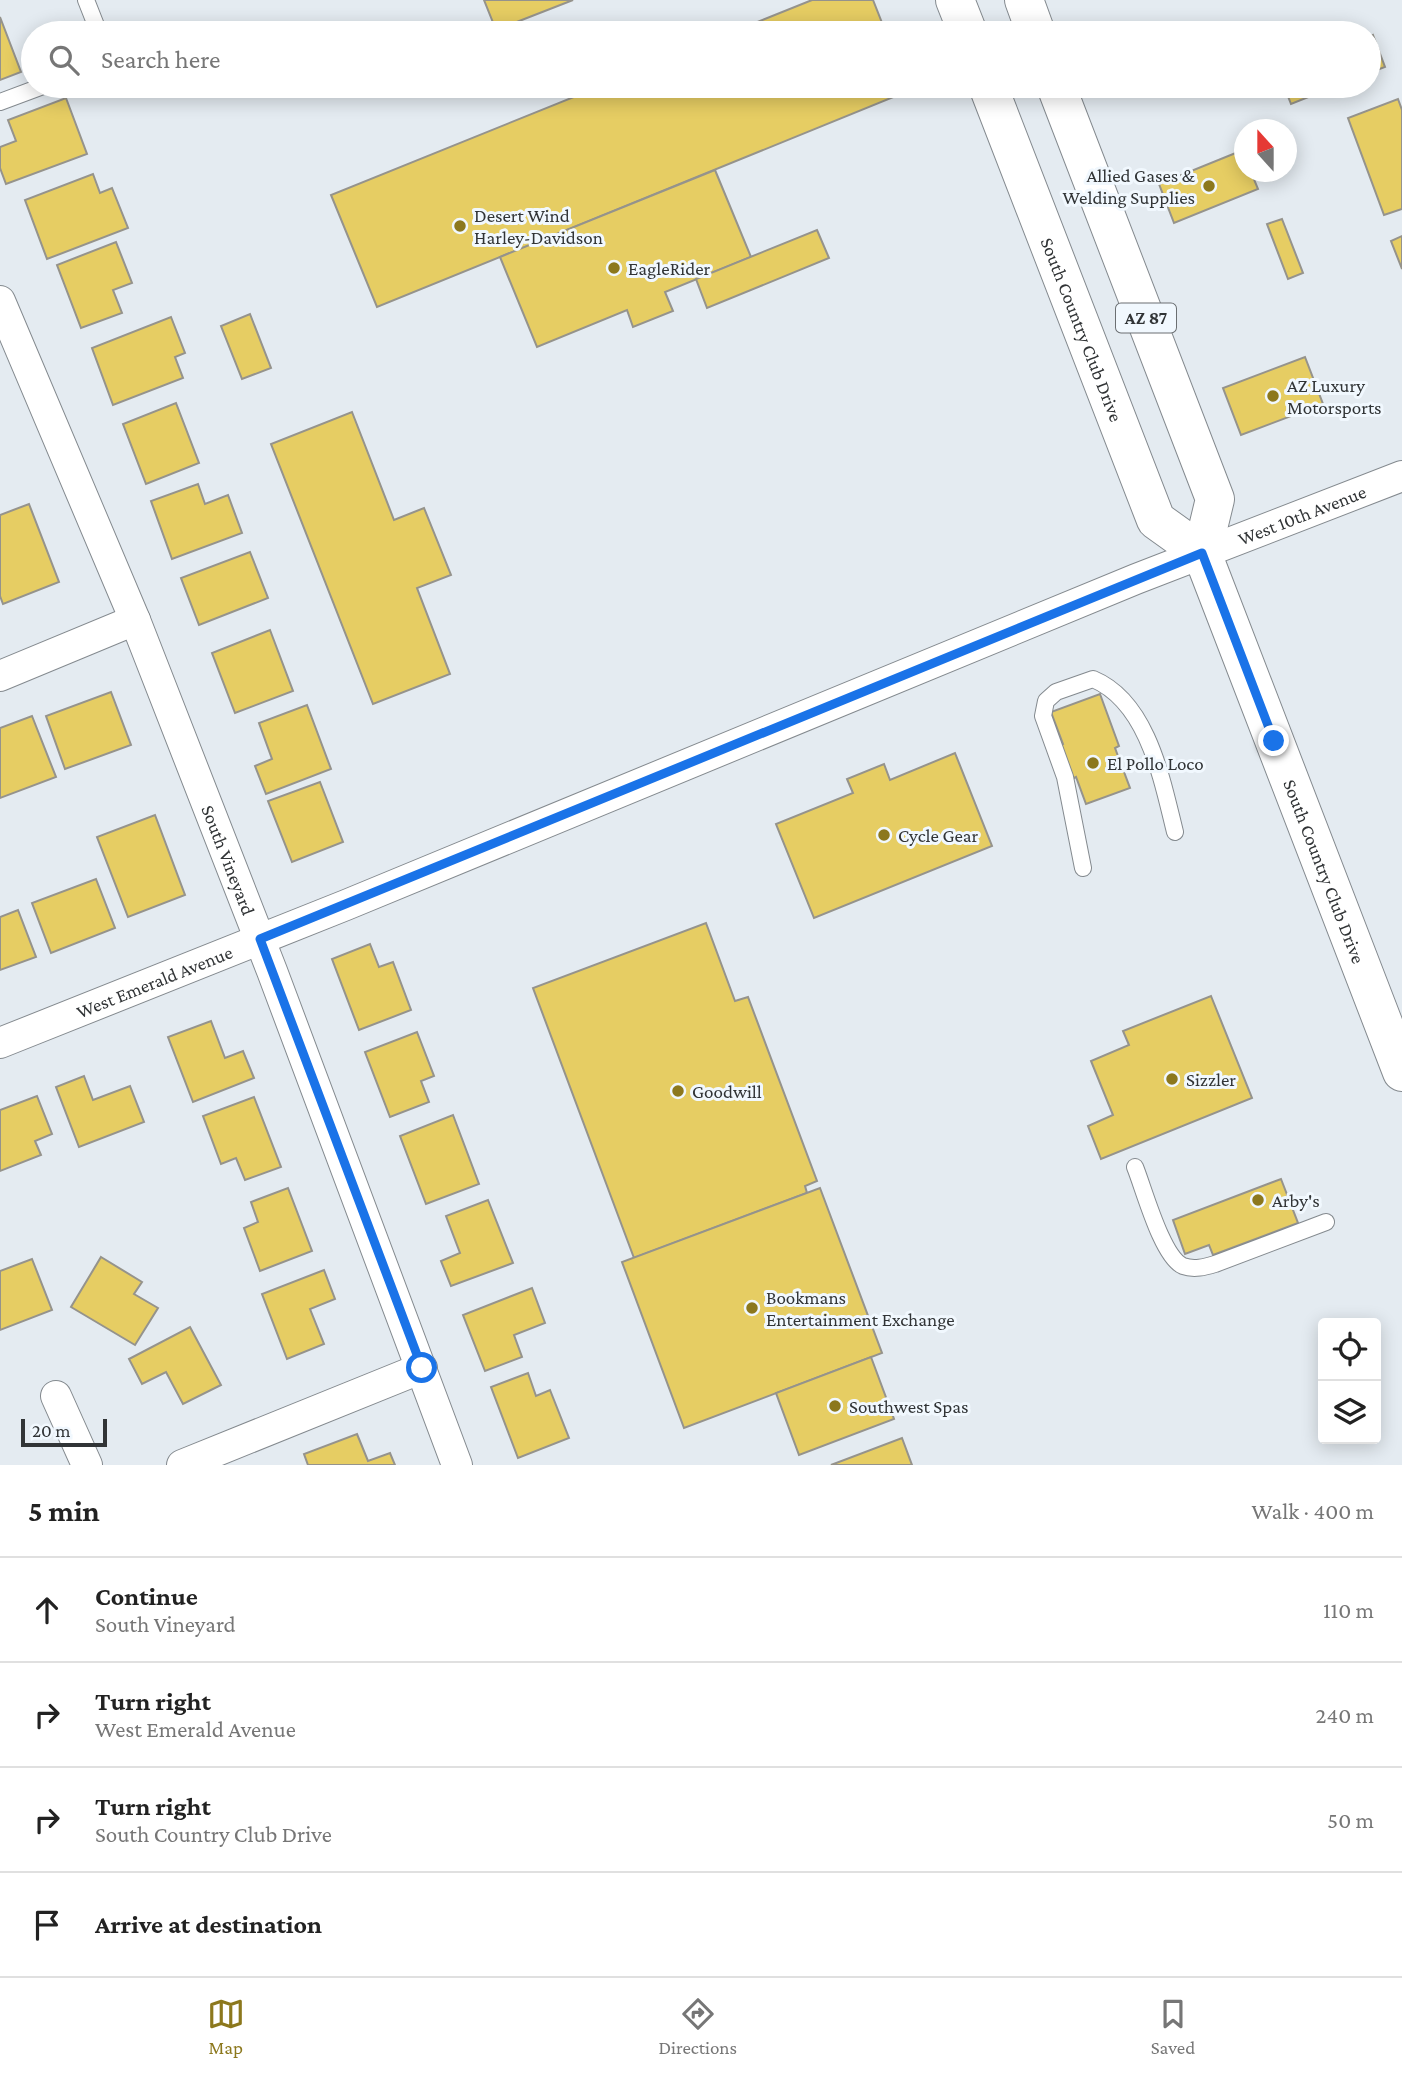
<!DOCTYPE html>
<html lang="en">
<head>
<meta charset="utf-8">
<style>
	:root { --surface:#fff; --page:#f2f2f2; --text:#222; --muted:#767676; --line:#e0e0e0; --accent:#8c781d }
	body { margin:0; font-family:"Crimson Pro",serif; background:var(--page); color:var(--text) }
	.controls { position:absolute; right:21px; bottom:21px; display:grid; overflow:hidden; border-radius:7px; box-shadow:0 4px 18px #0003 }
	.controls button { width:63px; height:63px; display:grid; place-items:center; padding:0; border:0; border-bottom:2px solid var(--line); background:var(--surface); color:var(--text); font:35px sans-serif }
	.compass { position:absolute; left:1234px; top:119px; width:63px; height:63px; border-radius:50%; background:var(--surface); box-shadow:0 4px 18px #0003; rotate:339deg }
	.scale { position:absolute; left:21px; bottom:18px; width:86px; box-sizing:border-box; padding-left:7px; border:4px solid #313436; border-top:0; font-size:19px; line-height:24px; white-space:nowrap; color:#313436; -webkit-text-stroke:5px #f1f8fe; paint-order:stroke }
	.stop { position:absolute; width:21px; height:21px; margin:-16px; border:5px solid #1a73e8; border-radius:50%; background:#fff }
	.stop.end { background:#1a73e8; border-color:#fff; box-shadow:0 2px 7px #0008 }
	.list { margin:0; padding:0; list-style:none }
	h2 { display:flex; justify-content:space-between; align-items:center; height:91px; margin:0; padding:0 28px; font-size:30px }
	h2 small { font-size:23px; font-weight:400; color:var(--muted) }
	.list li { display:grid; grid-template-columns:46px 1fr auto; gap:21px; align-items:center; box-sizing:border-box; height:105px; padding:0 28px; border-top:2px solid var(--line) }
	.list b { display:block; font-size:26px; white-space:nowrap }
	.list p { margin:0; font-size:23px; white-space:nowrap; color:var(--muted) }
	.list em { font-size:23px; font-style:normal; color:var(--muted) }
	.icon { flex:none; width:38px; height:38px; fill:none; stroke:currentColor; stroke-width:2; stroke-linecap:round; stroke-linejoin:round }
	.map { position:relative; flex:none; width:1402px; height:1465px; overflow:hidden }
	.search { position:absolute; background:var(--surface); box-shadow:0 4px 18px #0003; left:21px; right:21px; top:21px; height:77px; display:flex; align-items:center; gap:18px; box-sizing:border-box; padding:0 24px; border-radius:38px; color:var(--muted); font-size:26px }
	.sheet { height:511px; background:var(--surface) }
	nav { display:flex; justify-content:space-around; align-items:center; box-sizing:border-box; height:98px; border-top:2px solid var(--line); background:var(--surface); font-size:19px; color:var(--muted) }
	nav a { display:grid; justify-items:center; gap:4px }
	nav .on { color:var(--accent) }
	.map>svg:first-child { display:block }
	.building { fill:#e6cd63; stroke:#95938c; stroke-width:2 }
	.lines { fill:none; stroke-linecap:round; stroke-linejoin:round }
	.lane-casing { stroke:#848a8f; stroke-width:18 }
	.street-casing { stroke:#848a8f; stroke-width:32 }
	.primary-casing { stroke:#848a8f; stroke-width:40 }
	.lane { stroke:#fff; stroke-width:16 }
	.street { stroke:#fff; stroke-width:30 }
	.primary { stroke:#fff; stroke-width:38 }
	.route { stroke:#1a73e8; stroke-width:9 }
	.poi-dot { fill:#8c781d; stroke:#f1f8fe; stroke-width:2.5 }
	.labels { text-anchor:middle; stroke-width:6; stroke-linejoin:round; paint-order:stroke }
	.shield { fill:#f1f8fe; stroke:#6b6f72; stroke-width:2 }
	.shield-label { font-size:18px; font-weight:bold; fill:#313436 }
	.poi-label { font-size:19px; fill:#313436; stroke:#f1f8fe; text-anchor:start }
	.street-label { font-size:19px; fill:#313436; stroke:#f1f8fe }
</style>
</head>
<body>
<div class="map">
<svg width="1402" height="1465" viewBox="0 0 1402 1465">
	<rect width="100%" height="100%" fill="#e4ebf1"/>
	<!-- building -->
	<g class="building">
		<polygon points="484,0 573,0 496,30"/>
		<polygon points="812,0 873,0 886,33 730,33"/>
		<polygon points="0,17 21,72 0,80"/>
		<polygon points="1373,35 1385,67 1369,73 1369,37"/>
		<polygon points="601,86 903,86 896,96 377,307 331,195"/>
		<polygon points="1284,86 1336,86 1291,104"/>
		<polygon points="66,98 87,154 6,184 0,168 0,147 16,141 8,120"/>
		<polygon points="1398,99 1402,110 1402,209 1384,215 1348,118"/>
		<polygon points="1243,150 1244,172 1251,172 1258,189 1174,223 1159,184"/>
		<polygon points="715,170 751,257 665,292 673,311 633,327 627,310 537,347 500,257"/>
		<polygon points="93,174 100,193 112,188 128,228 47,259 25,200"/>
		<polygon points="1282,219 1303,273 1288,279 1267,224"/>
		<polygon points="817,230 829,258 707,308 696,279"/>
		<polygon points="1402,236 1402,269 1391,241"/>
		<polygon points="116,242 132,283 113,290 122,313 81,328 57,265"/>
		<polygon points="250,314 271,368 242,379 221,326"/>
		<polygon points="171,317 185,353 175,357 183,378 113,405 92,348"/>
		<polygon points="1305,357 1323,404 1241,435 1223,388"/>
		<polygon points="176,403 199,463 146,484 123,424"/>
		<polygon points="352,412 394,520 424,508 451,575 417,588 450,674 373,704 271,444"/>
		<polygon points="198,484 205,504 228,495 242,533 172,559 151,501"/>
		<polygon points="29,504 59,582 3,604 0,596 0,515"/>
		<polygon points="250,552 268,598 199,625 181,578"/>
		<polygon points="270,630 293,691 235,713 212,653"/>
		<polygon points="111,692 131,745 65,769 46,716"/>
		<polygon points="1100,694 1119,746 1115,748 1130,788 1086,804 1076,777 1072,779 1060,746 1063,744 1051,712"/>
		<polygon points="307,705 331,769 266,794 255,766 272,759 259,723"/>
		<polygon points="32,716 56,777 0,798 0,728"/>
		<polygon points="955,753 992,846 814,918 776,824 853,793 847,779 884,764 890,780"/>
		<polygon points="320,782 343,842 292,862 268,801"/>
		<polygon points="155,815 185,895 128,917 97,837"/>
		<polygon points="96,879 115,928 51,953 32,903"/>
		<polygon points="18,910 36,957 0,970 0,917"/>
		<polygon points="706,923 735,1001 748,997 817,1181 805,1186 807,1193 634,1258 533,988"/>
		<polygon points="370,944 379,967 393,962 411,1010 359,1030 332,959"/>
		<polygon points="1211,996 1252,1098 1101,1159 1088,1126 1113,1115 1091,1061 1129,1045 1123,1031"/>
		<polygon points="211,1021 225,1058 243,1051 254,1078 193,1102 168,1037"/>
		<polygon points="417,1032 434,1076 421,1081 429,1102 390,1117 365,1052"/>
		<polygon points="84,1076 93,1100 130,1086 144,1122 79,1147 56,1087"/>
		<polygon points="37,1096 52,1134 35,1141 41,1155 0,1171 0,1110"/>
		<polygon points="254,1097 281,1167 245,1180 236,1158 221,1164 203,1116"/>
		<polygon points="453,1115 479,1184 426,1204 400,1136"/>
		<polygon points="1281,1179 1298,1223 1213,1255 1209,1245 1185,1254 1173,1220"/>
		<polygon points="288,1188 312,1251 260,1271 244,1228 258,1222 251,1202"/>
		<polygon points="820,1188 882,1353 684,1428 622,1262"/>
		<polygon points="488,1200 513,1263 451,1286 441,1261 460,1253 446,1216"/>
		<polygon points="101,1257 142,1282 134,1294 158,1308 135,1345 71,1307"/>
		<polygon points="32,1259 52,1310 0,1330 0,1271"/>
		<polygon points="324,1270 335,1299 310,1309 324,1344 287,1359 262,1294"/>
		<polygon points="532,1288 545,1323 514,1335 522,1357 485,1371 463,1315"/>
		<polygon points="190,1327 221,1385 183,1404 166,1372 142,1384 129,1359"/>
		<polygon points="871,1357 894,1419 799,1455 776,1393"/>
		<polygon points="528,1373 536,1396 550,1390 569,1438 518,1458 491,1387"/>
		<polygon points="357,1434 368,1461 390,1453 395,1465 308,1465 304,1454"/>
		<polygon points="902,1438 912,1465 831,1465"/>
	</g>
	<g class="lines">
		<defs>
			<g id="lane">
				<polyline points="86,0 99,33"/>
				<polyline points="0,102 43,86"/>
				<path d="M1083 868 1065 777 1043 716 1046 701 1056 692 1093 679C1148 702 1162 780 1175 832"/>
				<path d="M1135 1167C1144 1189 1162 1257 1183 1266 1194 1270 1205 1267 1215 1264L1326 1222"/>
			</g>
			<g id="street">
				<path id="s1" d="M0 301 135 620 272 971 457 1465"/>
				<polyline points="0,676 135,620"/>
				<path id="s2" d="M0 1043 346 905 1136 579 1402 476"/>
				<polyline points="56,1396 87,1465"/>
				<polyline points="182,1465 422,1368"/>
			</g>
			<g id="primary">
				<polyline points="955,0 968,33"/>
				<polyline points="1024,0 1036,33"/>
				<path id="s3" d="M988 86 1156 520 1202 553 1402 1072"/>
				<polyline points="1056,86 1215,499 1202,553"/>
			</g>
		</defs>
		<!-- lane casing -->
		<use href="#lane" class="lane-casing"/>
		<!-- street casing -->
		<use href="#street" class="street-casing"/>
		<!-- primary casing -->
		<use href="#primary" class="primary-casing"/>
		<!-- lane -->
		<use href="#lane" class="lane"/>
		<!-- street -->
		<use href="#street" class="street"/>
		<!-- primary -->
		<use href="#primary" class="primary"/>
	</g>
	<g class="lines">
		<!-- route -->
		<polyline class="route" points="422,1368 260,939 1202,553 1274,741"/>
	</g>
	<!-- markers -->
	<g class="poi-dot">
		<circle cx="1209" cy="186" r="7"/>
		<circle cx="460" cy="226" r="7"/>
		<circle cx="614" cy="268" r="7"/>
		<circle cx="1273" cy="396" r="7"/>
		<circle cx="1093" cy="763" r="7"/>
		<circle cx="884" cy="835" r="7"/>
		<circle cx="1172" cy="1079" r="7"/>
		<circle cx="678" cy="1091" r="7"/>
		<circle cx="1258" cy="1200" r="7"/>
		<circle cx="752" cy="1308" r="7"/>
		<circle cx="835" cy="1406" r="7"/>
	</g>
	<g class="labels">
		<!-- shield labels -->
		<rect class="shield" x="1116" y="303.5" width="60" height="29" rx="5"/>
		<g class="shield-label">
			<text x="1146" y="324">AZ 87</text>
		</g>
		<!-- poi labels -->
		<g class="poi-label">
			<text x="1195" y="182" text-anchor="end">Allied Gases &amp;<tspan x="1195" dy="22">Welding Supplies</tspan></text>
			<text x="474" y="222">Desert Wind<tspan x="474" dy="22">Harley-Davidson</tspan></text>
			<text x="628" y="275">EagleRider</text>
			<text x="1287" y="392">AZ Luxury<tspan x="1287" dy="22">Motorsports</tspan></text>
			<text x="1107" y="770">El Pollo Loco</text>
			<text x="898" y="842">Cycle Gear</text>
			<text x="1186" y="1086">Sizzler</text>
			<text x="692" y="1098">Goodwill</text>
			<text x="1272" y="1207">Arby's</text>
			<text x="766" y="1304">Bookmans<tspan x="766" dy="22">Entertainment Exchange</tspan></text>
			<text x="849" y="1413">Southwest Spas</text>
		</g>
		<!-- street labels -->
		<g class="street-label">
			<text dy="7" stroke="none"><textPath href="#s3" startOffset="261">South Country Club Drive</textPath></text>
			<text dy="7" stroke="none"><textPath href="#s2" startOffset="1405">West 10th Avenue</textPath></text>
			<text dy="7" stroke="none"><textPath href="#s1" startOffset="604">South Vineyard</textPath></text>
			<text dy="7" stroke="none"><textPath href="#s3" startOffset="863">South Country Club Drive</textPath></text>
			<text dy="7" stroke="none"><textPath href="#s2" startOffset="166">West Emerald Avenue</textPath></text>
		</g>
	</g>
</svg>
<div class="controls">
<button><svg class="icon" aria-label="locate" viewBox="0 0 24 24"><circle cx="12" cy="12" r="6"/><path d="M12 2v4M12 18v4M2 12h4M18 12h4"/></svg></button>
<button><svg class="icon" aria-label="layers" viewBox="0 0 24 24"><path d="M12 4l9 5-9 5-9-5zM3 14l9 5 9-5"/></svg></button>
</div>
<svg class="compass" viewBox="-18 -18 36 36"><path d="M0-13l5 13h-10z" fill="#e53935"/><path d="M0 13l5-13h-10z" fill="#767676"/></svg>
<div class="scale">20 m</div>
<div class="stop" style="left:422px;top:1368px"></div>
<div class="stop end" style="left:1274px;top:741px"></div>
<div class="search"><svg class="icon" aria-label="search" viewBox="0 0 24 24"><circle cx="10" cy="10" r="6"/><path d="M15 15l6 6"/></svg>Search here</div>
</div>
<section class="sheet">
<h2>5 min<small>Walk · 400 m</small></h2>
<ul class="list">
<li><svg class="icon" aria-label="ahead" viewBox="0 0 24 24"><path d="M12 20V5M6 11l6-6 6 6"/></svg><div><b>Continue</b><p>South Vineyard</p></div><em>110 m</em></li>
<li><svg class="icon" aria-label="right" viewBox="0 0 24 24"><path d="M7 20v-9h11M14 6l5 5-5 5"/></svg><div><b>Turn right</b><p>West Emerald Avenue</p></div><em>240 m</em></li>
<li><svg class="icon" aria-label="right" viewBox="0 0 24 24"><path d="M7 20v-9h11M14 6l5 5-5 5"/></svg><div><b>Turn right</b><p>South Country Club Drive</p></div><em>50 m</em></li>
<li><svg class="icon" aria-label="arrive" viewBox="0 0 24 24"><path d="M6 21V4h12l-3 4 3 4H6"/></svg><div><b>Arrive at destination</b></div></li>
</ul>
</section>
<nav>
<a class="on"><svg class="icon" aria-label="map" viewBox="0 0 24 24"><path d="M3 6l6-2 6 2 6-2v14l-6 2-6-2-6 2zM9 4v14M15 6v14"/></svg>Map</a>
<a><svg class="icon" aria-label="directions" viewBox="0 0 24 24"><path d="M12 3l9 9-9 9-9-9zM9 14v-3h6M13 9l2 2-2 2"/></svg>Directions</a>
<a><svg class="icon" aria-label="saved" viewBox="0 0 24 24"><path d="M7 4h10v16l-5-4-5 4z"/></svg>Saved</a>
</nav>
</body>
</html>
